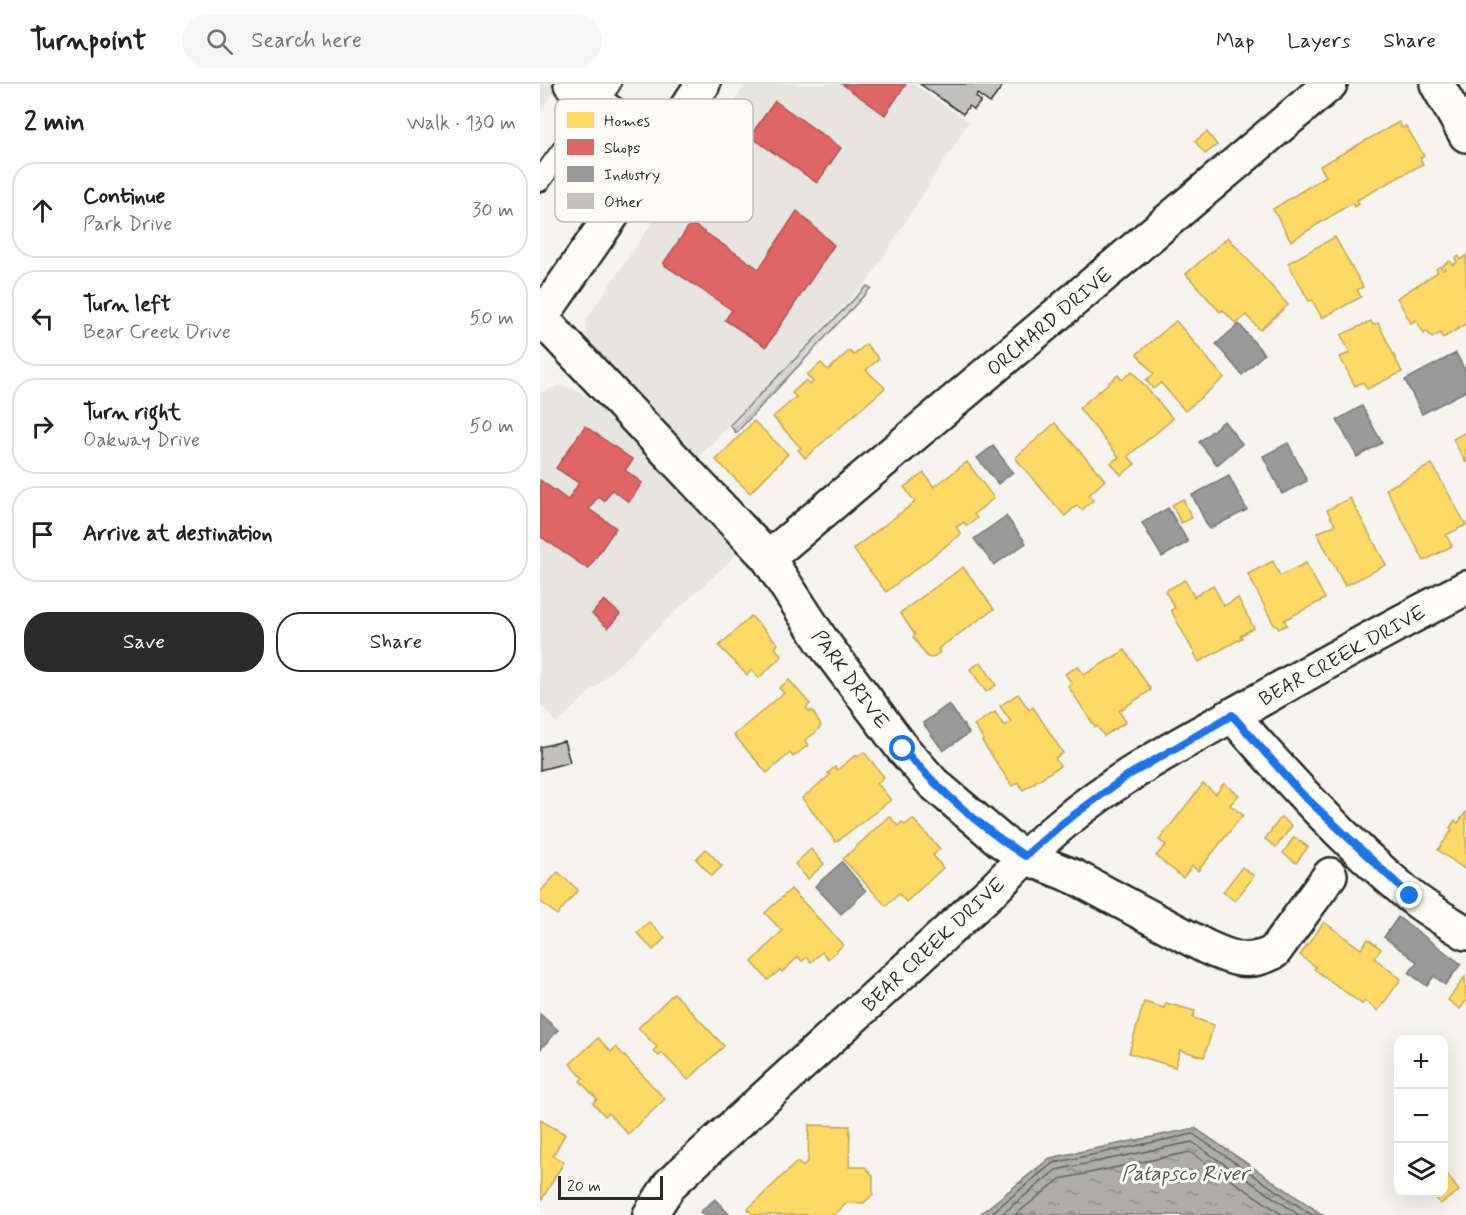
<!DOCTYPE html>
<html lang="en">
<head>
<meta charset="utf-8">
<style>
	:root { --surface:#fff; --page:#f6f6f6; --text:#202124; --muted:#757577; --line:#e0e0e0; --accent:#2b2b2b }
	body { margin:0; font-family:Mynerve,sans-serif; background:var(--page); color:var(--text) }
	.controls { position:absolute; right:18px; bottom:18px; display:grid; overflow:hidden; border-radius:12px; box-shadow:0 6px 24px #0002 }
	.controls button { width:54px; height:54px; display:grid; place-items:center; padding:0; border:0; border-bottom:2px solid var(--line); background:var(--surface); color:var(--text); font:30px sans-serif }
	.scale { position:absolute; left:18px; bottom:15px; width:105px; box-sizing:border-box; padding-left:6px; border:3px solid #2b2b2b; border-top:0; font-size:16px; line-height:21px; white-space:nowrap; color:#2b2b2b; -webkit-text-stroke:4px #fdfcf7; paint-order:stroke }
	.stop { position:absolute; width:18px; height:18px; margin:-14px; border:4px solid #1a73e8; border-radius:50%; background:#fff }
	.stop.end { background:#1a73e8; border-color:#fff; box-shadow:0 2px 6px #0008 }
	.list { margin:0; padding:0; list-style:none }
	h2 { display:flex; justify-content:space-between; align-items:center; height:78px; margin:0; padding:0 24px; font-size:26px }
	h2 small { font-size:20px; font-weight:400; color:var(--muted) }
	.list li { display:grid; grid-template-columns:39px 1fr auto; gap:18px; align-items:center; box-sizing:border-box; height:96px; margin:0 12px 12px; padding:0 12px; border:2px solid var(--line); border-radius:24px }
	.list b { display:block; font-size:22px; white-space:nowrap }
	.list p { margin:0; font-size:20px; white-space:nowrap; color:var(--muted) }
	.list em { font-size:20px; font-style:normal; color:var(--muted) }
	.actions { display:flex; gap:12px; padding:18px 24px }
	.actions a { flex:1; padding:14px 0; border:2px solid var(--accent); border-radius:24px; text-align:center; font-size:21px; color:var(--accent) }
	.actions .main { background:var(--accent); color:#fff }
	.icon { flex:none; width:33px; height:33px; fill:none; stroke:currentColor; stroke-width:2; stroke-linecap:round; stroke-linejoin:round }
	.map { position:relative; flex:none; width:926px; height:1131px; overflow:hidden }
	header { display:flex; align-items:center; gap:36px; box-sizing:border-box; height:84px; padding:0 30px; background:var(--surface); border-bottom:2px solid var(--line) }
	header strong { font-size:28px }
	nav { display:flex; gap:33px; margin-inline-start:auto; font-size:21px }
	.search { width:420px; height:54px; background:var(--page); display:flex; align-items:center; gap:15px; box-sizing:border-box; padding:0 21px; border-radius:33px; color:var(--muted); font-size:22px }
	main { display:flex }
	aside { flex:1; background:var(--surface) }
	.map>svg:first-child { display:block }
	.built { fill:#e6e5e0 }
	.garden { fill:url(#garden-furrows); stroke:#81807e; stroke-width:1.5 }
	.water { fill:url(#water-ripples); stroke:#797877; stroke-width:1.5 }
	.homes { fill:#ffd966; stroke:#bfa554; stroke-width:1.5 }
	.shops { fill:#e06666; stroke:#aa5454; stroke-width:1.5 }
	.industry { fill:#999; stroke:#787878; stroke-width:1.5 }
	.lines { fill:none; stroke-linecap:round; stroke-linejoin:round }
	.shore { stroke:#5f5f5d; stroke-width:1.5 }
	.building { fill:#c2c1be; stroke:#2b2b2b; stroke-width:1.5 }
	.service-casing { stroke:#2b2b2b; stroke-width:24 }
	.minor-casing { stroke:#2b2b2b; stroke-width:38 }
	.secondary-casing { stroke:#2b2b2b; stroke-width:38 }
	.service { stroke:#fdfcf7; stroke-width:20 }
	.minor { stroke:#fdfcf7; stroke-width:33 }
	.secondary { stroke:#fdfcf7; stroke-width:33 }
	.route { stroke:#1a73e8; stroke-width:8 }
	.labels { text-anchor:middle; stroke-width:6; stroke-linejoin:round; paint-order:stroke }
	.street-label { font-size:20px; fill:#2b2b2b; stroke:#fdfcf7 }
	.water-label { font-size:21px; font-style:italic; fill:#585857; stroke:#fdfcf7 }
	.key { fill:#fdfcf7; stroke:#bebdba; stroke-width:1.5 }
	.key-label { font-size:16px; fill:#2b2b2b }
</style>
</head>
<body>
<header>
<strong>Turnpoint</strong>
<div class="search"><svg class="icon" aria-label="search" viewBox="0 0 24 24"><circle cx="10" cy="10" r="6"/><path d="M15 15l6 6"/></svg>Search here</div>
<nav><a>Map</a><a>Layers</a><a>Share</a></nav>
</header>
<main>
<aside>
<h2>2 min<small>Walk · 130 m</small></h2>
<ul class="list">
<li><svg class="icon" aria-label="ahead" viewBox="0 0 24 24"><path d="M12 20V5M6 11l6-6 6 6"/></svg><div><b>Continue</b><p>Park Drive</p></div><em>30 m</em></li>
<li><svg class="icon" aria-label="left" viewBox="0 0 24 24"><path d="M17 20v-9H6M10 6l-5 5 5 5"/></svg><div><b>Turn left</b><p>Bear Creek Drive</p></div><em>50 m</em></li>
<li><svg class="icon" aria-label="right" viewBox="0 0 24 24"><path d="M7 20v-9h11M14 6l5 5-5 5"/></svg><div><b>Turn right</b><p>Oakway Drive</p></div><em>50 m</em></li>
<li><svg class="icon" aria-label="arrive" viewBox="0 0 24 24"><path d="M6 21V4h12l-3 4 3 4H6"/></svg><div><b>Arrive at destination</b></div></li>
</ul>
<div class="actions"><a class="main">Save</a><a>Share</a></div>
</aside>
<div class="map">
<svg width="926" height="1131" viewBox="0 0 926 1131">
	<defs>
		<pattern id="garden-furrows" width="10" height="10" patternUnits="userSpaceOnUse" patternTransform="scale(1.5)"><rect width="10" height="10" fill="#d7d6d2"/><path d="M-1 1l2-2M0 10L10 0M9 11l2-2" fill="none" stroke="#b9b8b4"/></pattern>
		<pattern id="water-ripples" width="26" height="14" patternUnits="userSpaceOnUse" patternTransform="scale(1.5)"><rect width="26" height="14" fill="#adaca9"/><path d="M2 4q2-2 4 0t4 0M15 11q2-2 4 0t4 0" fill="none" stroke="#8d8c8a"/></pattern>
	</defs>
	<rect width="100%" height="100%" fill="#f5f4ef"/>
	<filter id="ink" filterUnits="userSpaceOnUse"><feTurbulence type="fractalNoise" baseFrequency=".0167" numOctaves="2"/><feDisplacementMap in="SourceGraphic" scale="12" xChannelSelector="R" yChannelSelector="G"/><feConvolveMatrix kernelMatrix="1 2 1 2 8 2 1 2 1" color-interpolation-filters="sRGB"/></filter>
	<g filter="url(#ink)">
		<!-- built -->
		<g class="built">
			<polygon points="0,0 20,0 0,27"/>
			<polygon points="206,0 373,0 429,38 328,197 159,373 47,261 46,236"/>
			<polygon points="17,302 35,304 62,326 136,396 201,466 17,639 0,620 0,309"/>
		</g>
		<!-- garden -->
		<polygon class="garden" points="327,202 331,204 196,349 190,341"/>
		<!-- water -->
		<polygon class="water" points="655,1044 783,1131 439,1131 510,1074"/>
		<!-- homes -->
		<g class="homes">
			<polygon points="859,38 862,44 866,42 884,72 880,74 883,80 817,116 819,120 814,123 812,119 751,157 733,125 786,92 780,82"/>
			<polygon points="667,48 677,61 665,70 655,57"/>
			<polygon points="688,153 748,221 720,246 706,231 696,240 683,226 680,228 646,190"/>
			<polygon points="795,153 823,203 817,206 821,213 782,234 772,216 769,217 748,179"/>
			<polygon points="919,172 920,176 926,172 926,240 903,254 900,249 892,254 887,247 884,250 876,236 871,239 857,214 898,188 896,185 900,182 903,186 905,185 903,181 910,177 913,181 917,178 915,174"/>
			<polygon points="636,237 684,294 645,327 621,299 613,305 606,296 614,290 597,270"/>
			<polygon points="831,237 833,241 838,239 862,288 827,305 823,298 815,302 800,273 810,269 801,251"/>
			<polygon points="326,260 339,275 326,286 345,304 265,374 258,366 261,364 233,333 256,313 252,309 266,296 270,301 273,298 267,291 281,279 288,286 309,267 314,271"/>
			<polygon points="592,287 633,335 588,372 595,380 581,391 571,379 579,373 539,324 578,291 582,296"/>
			<polygon points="214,337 248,370 210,409 176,376"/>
			<polygon points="515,339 565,396 549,411 553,416 542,426 537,421 525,432 475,374"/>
			<polygon points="926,348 926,379 913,355"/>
			<polygon points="427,378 454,414 434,430 437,434 427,442 424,438 416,443 421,450 346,508 313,465 375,418 364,403 384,389 394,403"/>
			<polygon points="892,380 926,441 906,451 912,462 884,477 846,405"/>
			<polygon points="810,414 846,481 805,502 777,449 795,441 787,426"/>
			<polygon points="643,415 652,434 641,439 632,421"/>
			<polygon points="733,477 740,492 766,479 785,515 744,536 747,541 739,545 736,540 734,541 708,490"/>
			<polygon points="423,483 454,525 398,565 400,568 392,574 387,573 373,553 375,551 360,529"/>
			<polygon points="645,496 654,513 673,501 684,522 698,514 714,544 700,552 702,554 659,578 631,526 635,524 625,507"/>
			<polygon points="211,532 238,560 235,564 242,572 219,594 212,586 207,591 179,562"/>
			<polygon points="585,566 611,606 579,627 586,638 564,652 557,642 555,643 528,602 532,599 525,590 538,582 544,591"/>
			<polygon points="441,578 456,601 446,608 430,585"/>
			<polygon points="249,596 270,620 266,624 270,628 272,626 281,642 275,649 265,656 268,661 253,673 250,669 227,689 194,651 244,609 239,604"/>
			<polygon points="478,610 489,626 493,623 523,669 515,674 520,682 483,706 478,698 472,702 442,657 444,656 434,641 455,628 464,642 471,638 460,622"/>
			<polygon points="324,668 344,693 337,699 351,716 296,758 262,714 290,691 288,689 295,683 297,686 316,671 317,673"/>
			<polygon points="684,699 699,711 690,721 703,731 658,787 652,782 643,794 616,772 626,761 619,756 663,700 676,710"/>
			<polygon points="926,728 926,786 898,766 912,746 910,744 915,736 918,739"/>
			<polygon points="349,732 358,742 362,738 365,741 373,735 400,765 393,771 403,784 366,818 359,810 346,822 303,775"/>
			<polygon points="741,733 752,742 736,763 725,755"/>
			<polygon points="754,753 768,763 756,779 743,769"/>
			<polygon points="166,765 182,782 172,792 156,775"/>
			<polygon points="271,765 284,780 268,795 255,780"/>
			<polygon points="702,783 714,792 695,817 683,808"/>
			<polygon points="18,788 38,806 17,831 0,817 0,808"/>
			<polygon points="251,805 303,861 288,875 282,868 271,878 267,873 262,877 258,873 242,888 240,886 228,896 212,878 242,847 225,829"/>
			<polygon points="109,838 125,854 113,866 97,849"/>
			<polygon points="784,838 821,865 828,855 841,865 834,874 861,895 838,927 825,917 822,920 774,885 776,883 760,871"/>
			<polygon points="925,893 926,917 920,925 908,916"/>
			<polygon points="134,909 184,962 148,996 122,969 119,972 113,967 117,963 98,944"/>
			<polygon points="604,918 624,924 626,919 655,927 653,934 674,941 664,973 640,966 635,983 589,969"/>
			<polygon points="58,954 71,968 76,963 125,1015 88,1050 68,1029 65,1032 53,1019 57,1015 40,997 43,994 30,980"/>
			<polygon points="0,1036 25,1050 13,1072 24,1078 1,1117"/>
			<polygon points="269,1041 310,1042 309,1083 325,1083 333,1092 333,1110 324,1119 307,1119 294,1131 213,1131 208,1125 257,1078 263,1083 268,1077"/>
			<polygon points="907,1090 919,1107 900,1120 892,1108 904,1108 904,1093"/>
		</g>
		<!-- shops -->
		<g class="shops">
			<polygon points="302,0 366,0 345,31"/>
			<polygon points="235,17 301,64 277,99 210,52"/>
			<polygon points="257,127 294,161 226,263 185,236 192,226 123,180 151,139 219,185"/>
			<polygon points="45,342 93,376 85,386 102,399 89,418 72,406 64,417 58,412 49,425 76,444 48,485 0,452 0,396 28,416 39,399 16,384"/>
			<polygon points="64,516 80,530 68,544 52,530"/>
		</g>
		<!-- industry -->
		<g class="industry">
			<polygon points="699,240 724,270 702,291 676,260"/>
			<polygon points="916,269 926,288 926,307 882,330 865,296"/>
			<polygon points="822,322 842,359 817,373 797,336"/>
			<polygon points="684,337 702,360 677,381 659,358"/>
			<polygon points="748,359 767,397 742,410 723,372"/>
			<polygon points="453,362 473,388 458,400 437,374"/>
			<polygon points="689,392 707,426 669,445 652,411"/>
			<polygon points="628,424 648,458 622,473 602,439"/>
			<polygon points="466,432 486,459 454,481 434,455"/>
			<polygon points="409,620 429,649 403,667 383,639"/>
			<polygon points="302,778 326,807 301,830 275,802"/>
			<polygon points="858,833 921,880 905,901 894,892 887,902 869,889 877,878 844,853"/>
			<polygon points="0,930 18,946 0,966"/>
			<polygon points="175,1115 190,1131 163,1131 160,1128"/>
		</g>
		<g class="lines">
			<!-- shore -->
			<g class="shore">
				<polyline points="449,1131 513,1079 653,1050 772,1131"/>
				<polyline points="461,1131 516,1086 652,1058 759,1131"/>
				<polyline points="475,1131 520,1095 650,1068 743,1131"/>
			</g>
		</g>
		<!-- building -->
		<g class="building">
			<polygon points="380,0 464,0 450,19 437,10 436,13 441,17 434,26 429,22 423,30"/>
			<polygon points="24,657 30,678 0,686 0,663"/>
		</g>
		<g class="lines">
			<defs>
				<polyline id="service" points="0,97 70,0"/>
				<g id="minor">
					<polyline points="31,0 118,64"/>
					<polyline points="897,0 926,51"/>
					<path d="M1 234 228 474 282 557 363 665 393 699 461 757 485 773 535 793 666 863C690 874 708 882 734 868L790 791"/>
					<polyline points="228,474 790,0"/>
					<path d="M692 631C747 694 804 757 869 811 886 825 907 837 926 849"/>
					<path d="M110 1131 130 1100 456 803C477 781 498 760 522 740 581 690 651 654 718 617 787 578 856 540 926 504"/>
				</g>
				<polyline id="secondary" points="0,235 163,0"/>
			</defs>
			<!-- service casing -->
			<use href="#service" class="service-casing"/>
			<!-- minor casing -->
			<use href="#minor" class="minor-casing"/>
			<!-- secondary casing -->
			<use href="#secondary" class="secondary-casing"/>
			<!-- service -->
			<use href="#service" class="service"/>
			<!-- minor -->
			<use href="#minor" class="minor"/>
			<!-- secondary -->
			<use href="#secondary" class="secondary"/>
		</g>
	</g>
	<g class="lines" filter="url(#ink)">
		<!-- route -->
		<path class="route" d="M363 665C399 706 439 742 485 772L523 739 587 692 692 631 760 708 870 812"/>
	</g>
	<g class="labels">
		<!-- street labels -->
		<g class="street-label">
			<text transform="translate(509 237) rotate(-40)" y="7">ORCHARD DRIVE</text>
			<text transform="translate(802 571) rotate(-29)" y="7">BEAR CREEK DRIVE</text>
			<text transform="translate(311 595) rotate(54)" y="7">PARK DRIVE</text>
			<text transform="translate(393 860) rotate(-43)" y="7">BEAR CREEK DRIVE</text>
		</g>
		<!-- water labels -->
		<g class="water-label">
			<text x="645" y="1096">Patapsco River</text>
		</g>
	</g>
	<!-- legend -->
	<rect x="15" y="15" width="198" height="123" rx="9" class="key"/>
	<rect x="27" y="28" width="27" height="16" fill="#ffd966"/>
	<rect x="27" y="55" width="27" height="16" fill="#e06666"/>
	<rect x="27" y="82" width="27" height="16" fill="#999"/>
	<rect x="27" y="109" width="27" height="16" fill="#c2c1be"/>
	<g class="key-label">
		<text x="64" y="42">Homes</text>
		<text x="64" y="69">Shops</text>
		<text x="64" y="96">Industry</text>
		<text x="64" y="123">Other</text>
	</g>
</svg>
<div class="controls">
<button>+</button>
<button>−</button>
<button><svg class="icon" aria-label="layers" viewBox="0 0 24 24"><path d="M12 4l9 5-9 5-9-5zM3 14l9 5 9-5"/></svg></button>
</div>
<div class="scale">20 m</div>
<div class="stop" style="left:363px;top:665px"></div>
<div class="stop end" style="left:870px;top:812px"></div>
</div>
</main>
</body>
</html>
